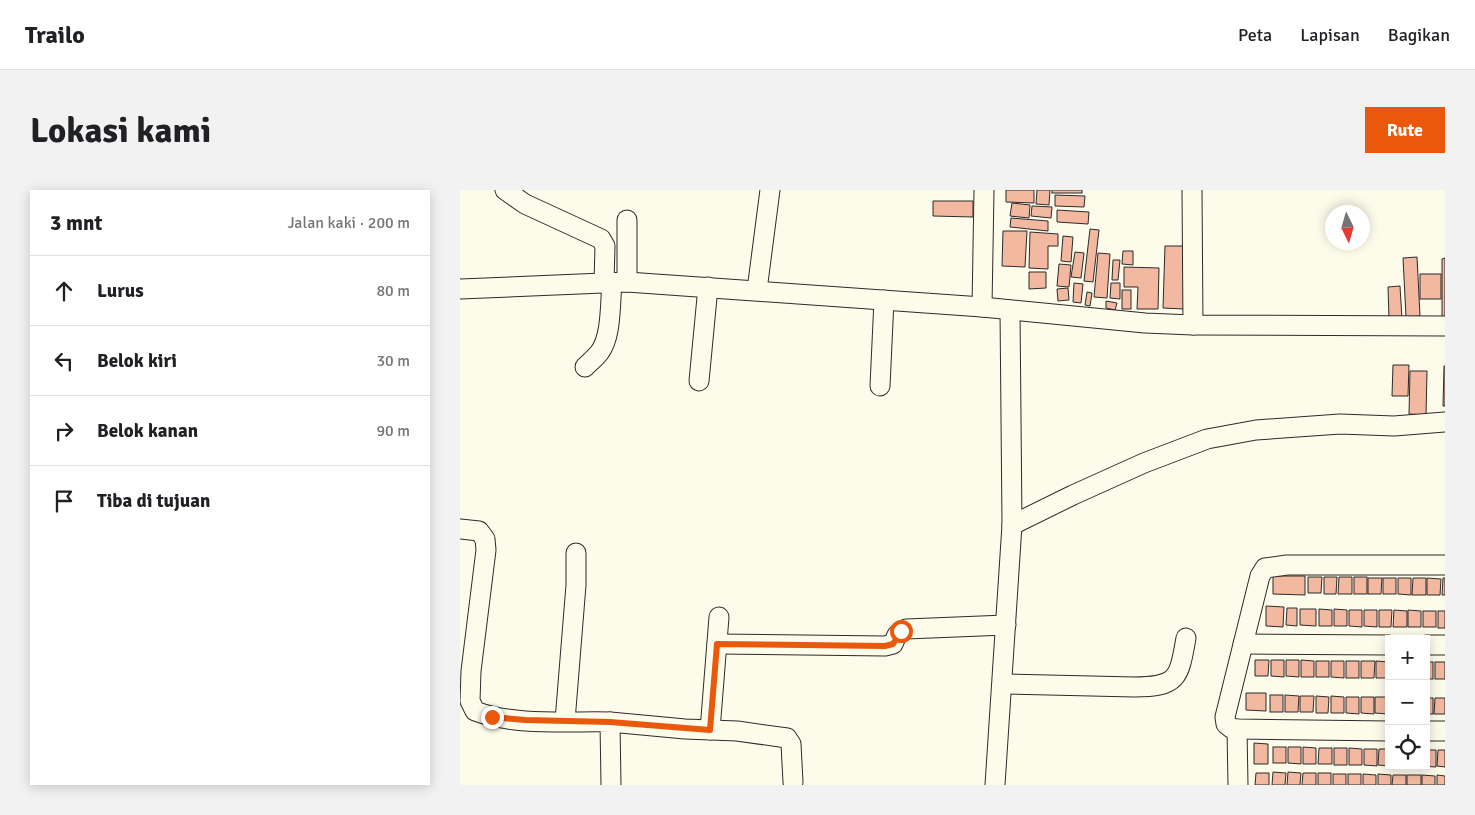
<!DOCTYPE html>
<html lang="id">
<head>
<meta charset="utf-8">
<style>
	:root { --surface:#fff; --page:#f2f2f2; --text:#202124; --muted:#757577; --line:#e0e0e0; --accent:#ea580c }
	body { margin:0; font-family:Signika,sans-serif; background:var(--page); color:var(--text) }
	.controls { position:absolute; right:15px; bottom:15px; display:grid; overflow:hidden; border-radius:0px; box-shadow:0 2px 12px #0003 }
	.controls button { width:45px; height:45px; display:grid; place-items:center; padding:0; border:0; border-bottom:1px solid var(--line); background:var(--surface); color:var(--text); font:25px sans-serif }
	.compass { position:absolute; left:865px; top:15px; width:45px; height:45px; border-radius:50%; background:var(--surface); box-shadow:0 2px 12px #0003; rotate:175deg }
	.stop { position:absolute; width:15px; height:15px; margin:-11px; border:4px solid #ea580c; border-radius:50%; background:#fff }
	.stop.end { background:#ea580c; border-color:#fff; box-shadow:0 1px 5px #0008 }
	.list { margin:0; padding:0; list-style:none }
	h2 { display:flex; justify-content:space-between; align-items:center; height:65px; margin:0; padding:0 20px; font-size:21px }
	h2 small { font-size:16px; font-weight:400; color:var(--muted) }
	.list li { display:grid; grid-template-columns:32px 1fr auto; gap:15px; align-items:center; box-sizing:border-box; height:70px; padding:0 20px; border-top:1px solid var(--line) }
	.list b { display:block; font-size:19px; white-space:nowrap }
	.list em { font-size:16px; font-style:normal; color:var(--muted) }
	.icon { flex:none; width:28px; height:28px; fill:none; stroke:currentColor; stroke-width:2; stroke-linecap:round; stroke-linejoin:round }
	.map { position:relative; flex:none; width:985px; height:595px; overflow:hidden; border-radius:0px }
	header { display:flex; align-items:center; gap:30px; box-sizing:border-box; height:70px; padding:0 25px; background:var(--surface); border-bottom:1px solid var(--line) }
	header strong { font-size:24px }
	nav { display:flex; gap:28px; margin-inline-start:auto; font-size:18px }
	.intro { display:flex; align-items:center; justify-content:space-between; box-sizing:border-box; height:120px; padding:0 30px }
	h1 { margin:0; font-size:35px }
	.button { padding:12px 22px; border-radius:0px; background:var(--accent); color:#fff; font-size:18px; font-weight:700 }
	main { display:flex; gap:30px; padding:0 30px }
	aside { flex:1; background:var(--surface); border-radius:0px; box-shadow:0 2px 12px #0003 }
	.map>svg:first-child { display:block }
	.building { fill:#f2b8a0; stroke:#2b2b2b }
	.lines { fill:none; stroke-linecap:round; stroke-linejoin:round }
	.minor-casing { stroke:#2b2b2b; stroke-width:21 }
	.minor { stroke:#fdfbea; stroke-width:19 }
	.route { stroke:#ea580c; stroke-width:6 }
</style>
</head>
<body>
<header>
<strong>Trailo</strong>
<nav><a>Peta</a><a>Lapisan</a><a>Bagikan</a></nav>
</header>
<div class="intro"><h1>Lokasi kami</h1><a class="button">Rute</a></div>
<main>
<aside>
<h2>3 mnt<small>Jalan kaki · 200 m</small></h2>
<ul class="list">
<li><svg class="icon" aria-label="ahead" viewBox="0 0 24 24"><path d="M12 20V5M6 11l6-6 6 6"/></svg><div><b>Lurus</b></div><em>80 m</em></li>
<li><svg class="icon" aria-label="left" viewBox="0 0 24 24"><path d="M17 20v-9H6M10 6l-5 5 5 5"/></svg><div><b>Belok kiri</b></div><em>30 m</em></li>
<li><svg class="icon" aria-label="right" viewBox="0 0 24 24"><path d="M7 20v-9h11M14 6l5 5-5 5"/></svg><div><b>Belok kanan</b></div><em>90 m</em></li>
<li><svg class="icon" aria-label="arrive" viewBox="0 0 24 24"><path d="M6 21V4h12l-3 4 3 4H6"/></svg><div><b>Tiba di tujuan</b></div></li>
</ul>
</aside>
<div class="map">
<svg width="985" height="595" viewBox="0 0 985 595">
	<rect width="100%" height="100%" fill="#fdfbea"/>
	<!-- building -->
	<g class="building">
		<polygon points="546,0 574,0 574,13 546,12"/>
		<polygon points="577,0 590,0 589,15 576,14"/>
		<rect x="592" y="0" width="30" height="3"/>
		<polygon points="595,5 625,6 624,17 595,16"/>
		<polygon points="473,11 513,11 513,27 473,26"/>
		<polygon points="552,13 570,15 569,28 550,26"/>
		<polygon points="572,16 592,17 591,28 571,26"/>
		<polygon points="597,20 629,22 628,34 597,32"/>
		<polygon points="551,28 588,31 588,41 550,37"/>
		<polygon points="630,39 639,40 633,92 624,91"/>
		<polygon points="543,41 567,41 565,77 542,76"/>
		<polygon points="570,42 598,44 598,56 588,56 588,79 569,78"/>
		<polygon points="603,46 613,47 611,72 601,71"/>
		<polygon points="705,56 726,56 724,119 703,118"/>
		<polygon points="663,61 673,61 673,75 662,74"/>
		<polygon points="615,62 624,63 621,88 611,87"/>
		<polygon points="638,63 650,64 647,108 634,107"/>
		<polygon points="957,67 960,126 946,127 943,68"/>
		<polygon points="985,68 985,131 982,131 982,69"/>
		<polygon points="653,70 660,70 658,90 652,90"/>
		<polygon points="599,74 611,75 609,97 597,96"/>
		<polygon points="664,77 699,78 698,119 677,119 678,97 664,97"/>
		<polygon points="569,82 586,82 586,98 569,99"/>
		<rect x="960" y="84" width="21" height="25"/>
		<polygon points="614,93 623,94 621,113 613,112"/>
		<polygon points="651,93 660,93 660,109 650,108"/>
		<polygon points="940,96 942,129 929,129 928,97"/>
		<polygon points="608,98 609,110 598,111 597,99"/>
		<rect x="662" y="100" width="9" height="19"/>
		<polygon points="627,102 632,103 630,116 625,115"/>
		<polygon points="646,111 657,113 655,120 646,118"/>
		<polygon points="933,175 949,175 948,206 932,206"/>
		<polygon points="984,176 985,176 985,216 983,216"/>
		<polygon points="950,181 967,181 966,225 949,224"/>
		<polygon points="813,386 845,386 845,405 813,404"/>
		<polygon points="848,387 862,387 861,403 848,403"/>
		<polygon points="864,387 877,387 876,404 864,404"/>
		<polygon points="879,387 892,387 892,404 878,404"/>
		<rect x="894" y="387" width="13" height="17"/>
		<polygon points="908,388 922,388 921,404 908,404"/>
		<rect x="923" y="388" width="13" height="16"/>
		<polygon points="938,388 951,388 951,405 938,404"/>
		<polygon points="953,388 966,388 966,405 952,405"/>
		<polygon points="967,388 981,389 980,405 967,405"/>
		<polygon points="983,388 985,388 985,405 982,405"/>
		<polygon points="806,416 824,417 823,437 806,436"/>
		<polygon points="827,418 837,418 837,436 826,435"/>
		<polygon points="840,419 856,419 856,436 840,435"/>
		<polygon points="859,419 872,420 872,436 859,436"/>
		<polygon points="874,419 887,420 887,436 874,436"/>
		<polygon points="889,420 902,420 902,437 889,436"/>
		<polygon points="904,420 917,420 917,437 904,436"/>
		<polygon points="919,420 932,420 931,437 919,437"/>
		<polygon points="934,420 947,421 947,437 933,437"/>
		<polygon points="948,420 961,421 961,437 948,437"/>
		<rect x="963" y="421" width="13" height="16"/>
		<rect x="978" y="421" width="7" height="17"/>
		<polygon points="795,470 809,470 808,486 795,486"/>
		<polygon points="811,470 824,470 824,487 811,486"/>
		<polygon points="826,470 839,470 839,487 826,486"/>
		<polygon points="841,470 854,471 854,487 841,487"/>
		<rect x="856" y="471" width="13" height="16"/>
		<polygon points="871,471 884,471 884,488 871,487"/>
		<rect x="886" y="471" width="13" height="17"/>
		<polygon points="901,471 915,471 914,488 901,488"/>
		<polygon points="916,471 929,472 929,488 916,488"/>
		<rect x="966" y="472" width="7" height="17"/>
		<rect x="975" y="472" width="10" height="17"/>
		<polygon points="786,503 806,503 806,521 786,520"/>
		<rect x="810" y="505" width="13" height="17"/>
		<polygon points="825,505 839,506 838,522 825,522"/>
		<polygon points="840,506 854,506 853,522 840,522"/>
		<polygon points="856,506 869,507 868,523 856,523"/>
		<polygon points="871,506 884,507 884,523 871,523"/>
		<polygon points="886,507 899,507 899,524 886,523"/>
		<polygon points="901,507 914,507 914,524 901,523"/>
		<polygon points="915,507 929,507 928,524 915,523"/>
		<rect x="966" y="508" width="7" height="16"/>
		<polygon points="975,508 985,508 985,524 974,524"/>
		<polygon points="794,553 808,554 808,574 794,574"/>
		<rect x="813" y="557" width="13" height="16"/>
		<polygon points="828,557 841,557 841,574 828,573"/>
		<polygon points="843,557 856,558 856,574 843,574"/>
		<polygon points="859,558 872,558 872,574 858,574"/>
		<rect x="874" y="558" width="13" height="17"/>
		<polygon points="889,558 902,559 902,575 889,575"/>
		<polygon points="904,559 917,559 917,576 904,575"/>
		<polygon points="919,559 929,559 929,576 918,575"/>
		<polygon points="966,560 976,560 976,577 962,576 966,576"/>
		<polygon points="978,560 985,560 985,577 977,576"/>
		<polygon points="813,582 826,583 825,595 812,595"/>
		<polygon points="828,582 841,583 840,595 827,595"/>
		<polygon points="796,583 809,583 809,595 795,595"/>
		<polygon points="843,583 856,583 856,595 842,595"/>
		<rect x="858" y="583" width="13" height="12"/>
		<rect x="873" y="584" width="13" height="11"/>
		<rect x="888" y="584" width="13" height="11"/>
		<polygon points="903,584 916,585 916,595 903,595"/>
		<polygon points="918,584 931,585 931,595 918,595"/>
		<polygon points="933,585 946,585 946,595 932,595"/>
		<rect x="947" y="585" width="14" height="10"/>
		<polygon points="962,585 975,586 975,595 962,595"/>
		<polygon points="977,585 985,586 985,595 977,595"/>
	</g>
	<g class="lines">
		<defs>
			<g id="minor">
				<polyline points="45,0 65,14 141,49 145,56 144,93"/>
				<polyline points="732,0 733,135"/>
				<polyline points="167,30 167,92"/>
				<polyline points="0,99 167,92 522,117 685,133 733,135 985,136"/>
				<polyline points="297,100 310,0"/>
				<polyline points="522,117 524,0"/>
				<path d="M125 177C130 172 135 168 139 163 152 147 150 112 152 92"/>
				<polyline points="239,191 248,97"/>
				<polyline points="420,196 424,110"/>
				<polyline points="552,335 613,305 684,273 747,249 796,240 880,234 934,236 985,232"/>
				<path d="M0 339 19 341 25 349 26 360 11 481 10 511 15 521C54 536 108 531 150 532L151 595"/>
				<polyline points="257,454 425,456 433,454 437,445 446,439 546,435"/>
				<polyline points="783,454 929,455"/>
				<polyline points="966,455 985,455"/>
				<path d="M543 494 674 497C718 497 719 488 726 448"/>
				<polyline points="105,531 116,395 116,363"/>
				<polyline points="150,532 225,539 277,541 327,548 331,554 333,592"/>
				<polyline points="777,539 778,595"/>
				<polyline points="250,540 259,427"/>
				<polyline points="929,541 777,539 771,538 766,534 765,527 800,386 805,378 827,375 985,375"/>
				<polyline points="966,541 985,541"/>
				<polyline points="535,595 552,335 550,120"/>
			</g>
		</defs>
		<!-- minor casing -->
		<use href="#minor" class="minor-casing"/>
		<!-- minor -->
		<use href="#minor" class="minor"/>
	</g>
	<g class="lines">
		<!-- route -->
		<polyline class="route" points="32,527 65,530 150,532 250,540 257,454 425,456 433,454 441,441"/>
	</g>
</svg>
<div class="controls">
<button>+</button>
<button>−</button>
<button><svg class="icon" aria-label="locate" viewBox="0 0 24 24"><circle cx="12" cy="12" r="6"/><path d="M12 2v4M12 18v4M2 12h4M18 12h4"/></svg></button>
</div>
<svg class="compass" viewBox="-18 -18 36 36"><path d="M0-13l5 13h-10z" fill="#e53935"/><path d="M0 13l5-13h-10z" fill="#757577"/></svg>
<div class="stop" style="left:441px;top:441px"></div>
<div class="stop end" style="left:32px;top:527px"></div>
</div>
</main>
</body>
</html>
